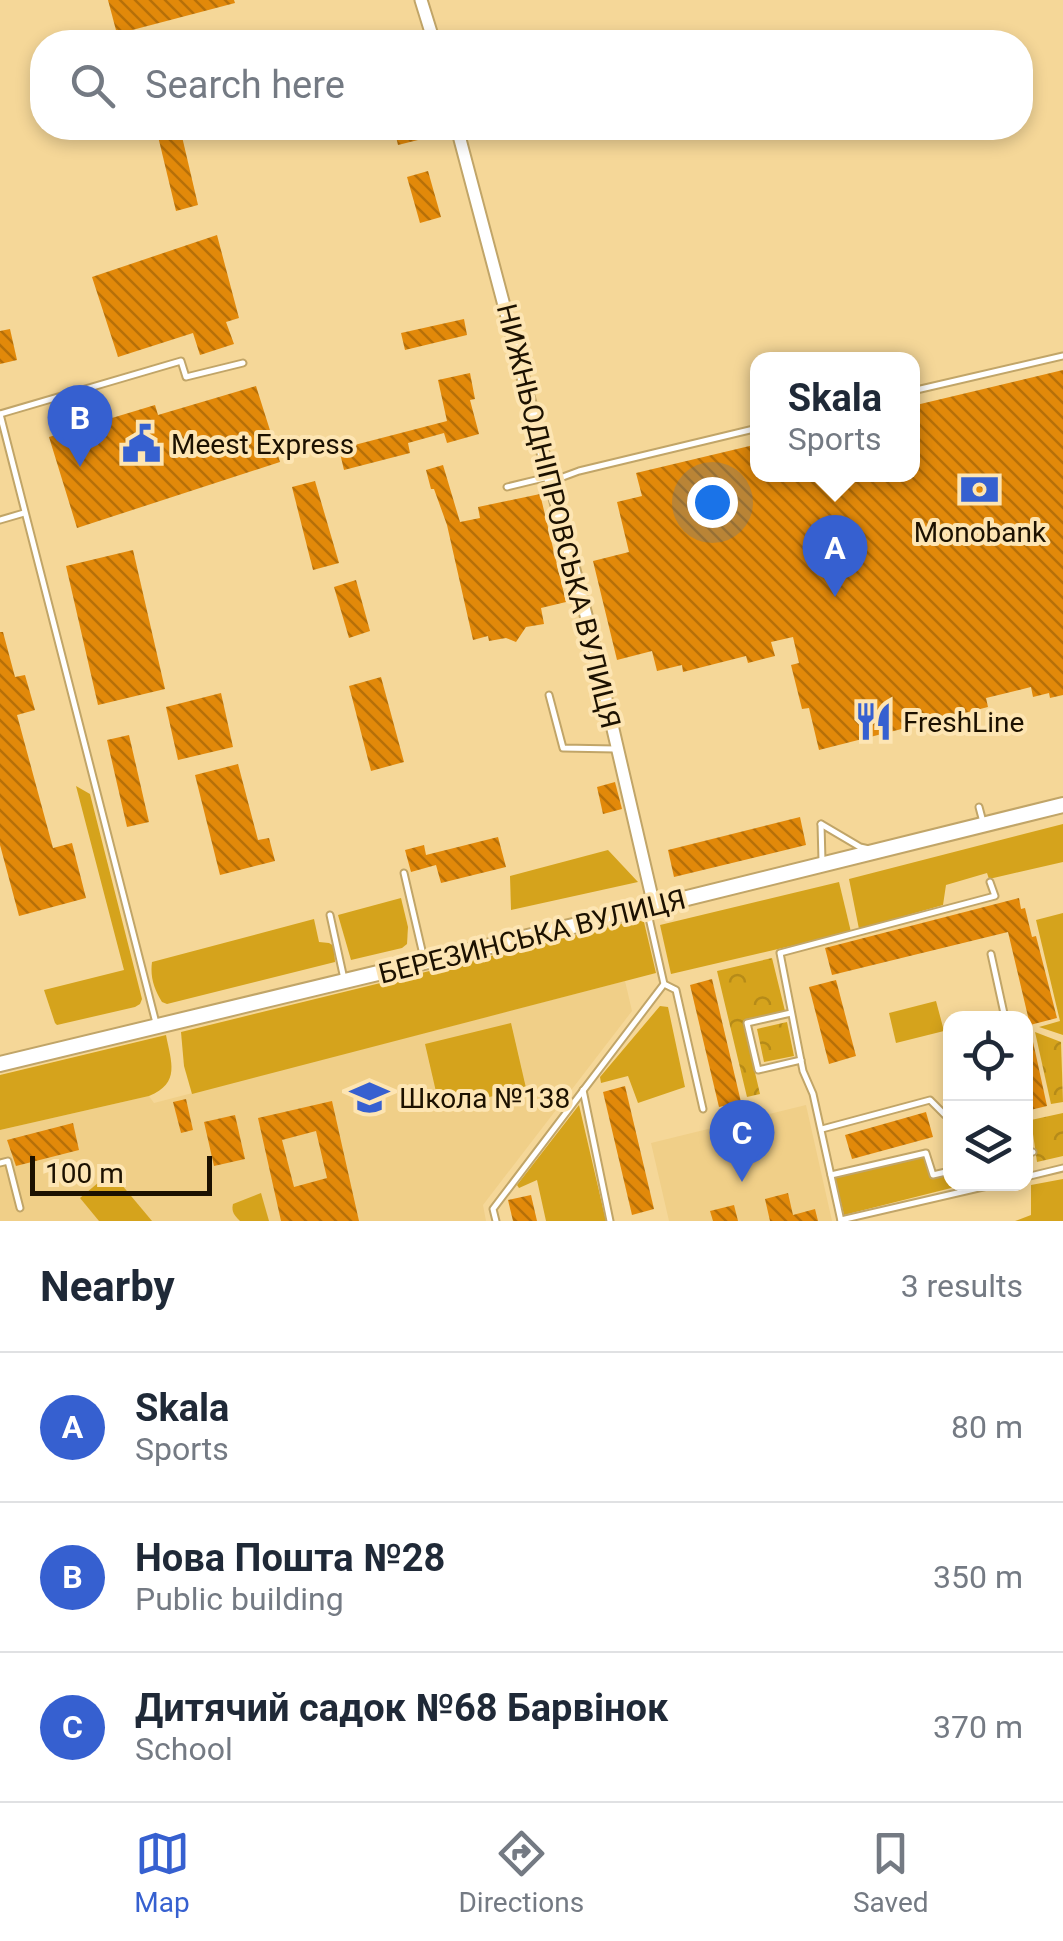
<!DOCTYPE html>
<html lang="en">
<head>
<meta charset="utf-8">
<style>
	:root { --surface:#fff; --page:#f2f2f3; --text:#1f2937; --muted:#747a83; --line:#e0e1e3; --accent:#3660d0 }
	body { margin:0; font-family:Roboto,sans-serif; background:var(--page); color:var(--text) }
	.controls { position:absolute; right:30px; bottom:30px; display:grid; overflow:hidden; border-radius:20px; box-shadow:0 5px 15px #0003 }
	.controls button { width:90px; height:90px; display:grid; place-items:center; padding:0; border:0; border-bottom:2px solid var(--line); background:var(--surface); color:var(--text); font:50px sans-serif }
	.scale { position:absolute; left:30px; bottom:25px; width:182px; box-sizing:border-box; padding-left:10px; border:5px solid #1c1100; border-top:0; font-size:28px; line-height:35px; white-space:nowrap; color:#1c1100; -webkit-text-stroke:8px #fde5b3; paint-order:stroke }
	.you { position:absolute; left:712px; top:502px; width:35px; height:35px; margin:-25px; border:8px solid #fff; border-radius:50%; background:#1a73e8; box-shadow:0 0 0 15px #1a73e833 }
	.badge { display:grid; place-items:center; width:65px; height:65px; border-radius:50%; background:var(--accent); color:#fff; font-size:32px; font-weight:700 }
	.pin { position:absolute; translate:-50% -82px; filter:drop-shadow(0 2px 5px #0008) }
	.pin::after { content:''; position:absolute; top:52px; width:35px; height:30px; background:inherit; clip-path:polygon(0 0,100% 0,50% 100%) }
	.popup { position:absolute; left:750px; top:352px; width:170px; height:130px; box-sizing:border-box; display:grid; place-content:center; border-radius:20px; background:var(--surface); filter:drop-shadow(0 2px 8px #0005); font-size:32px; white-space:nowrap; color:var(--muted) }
	.popup b { font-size:38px; color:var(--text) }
	.popup::after { content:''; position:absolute; left:50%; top:100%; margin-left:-20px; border:20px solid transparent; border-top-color:var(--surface) }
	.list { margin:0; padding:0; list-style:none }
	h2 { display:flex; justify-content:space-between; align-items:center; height:130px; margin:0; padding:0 40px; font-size:42px }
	h2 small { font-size:32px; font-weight:400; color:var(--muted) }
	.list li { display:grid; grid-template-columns:65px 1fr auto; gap:30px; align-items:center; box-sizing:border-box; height:150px; padding:0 40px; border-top:2px solid var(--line) }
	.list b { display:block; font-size:38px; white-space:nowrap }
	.list p { margin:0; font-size:32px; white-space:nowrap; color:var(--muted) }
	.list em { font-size:32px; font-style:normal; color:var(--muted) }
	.icon { flex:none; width:55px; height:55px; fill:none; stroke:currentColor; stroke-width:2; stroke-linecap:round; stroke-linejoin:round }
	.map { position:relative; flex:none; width:1063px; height:1221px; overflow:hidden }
	.search { position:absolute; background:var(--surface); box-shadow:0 5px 15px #0003; left:30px; right:30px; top:30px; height:110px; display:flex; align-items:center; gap:25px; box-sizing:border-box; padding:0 35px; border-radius:40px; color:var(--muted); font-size:38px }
	.sheet { height:580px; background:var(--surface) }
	nav { display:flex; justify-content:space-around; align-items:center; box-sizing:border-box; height:140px; border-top:2px solid var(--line); background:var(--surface); font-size:28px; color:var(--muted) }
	nav a { display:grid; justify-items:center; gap:5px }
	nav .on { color:var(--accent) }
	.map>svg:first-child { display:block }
	.built { fill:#f0cf88 }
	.grass { fill:#d5a31c }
	.forest { fill:url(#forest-crowns) }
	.building { fill:url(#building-back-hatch); fill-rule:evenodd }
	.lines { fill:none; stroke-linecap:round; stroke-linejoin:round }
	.service-casing { stroke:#c1a568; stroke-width:9 }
	.minor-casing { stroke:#c1a568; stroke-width:15 }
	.tertiary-casing { stroke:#c1a568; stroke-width:18 }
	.service { stroke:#fff; stroke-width:5 }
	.minor { stroke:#fff; stroke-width:11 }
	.tertiary { stroke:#fff; stroke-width:14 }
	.labels { text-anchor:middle; stroke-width:8; stroke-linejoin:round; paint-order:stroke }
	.poi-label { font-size:28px; fill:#1c1100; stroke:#fde5b3; text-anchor:start }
	.street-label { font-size:28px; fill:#1c1100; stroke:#fde5b3 }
</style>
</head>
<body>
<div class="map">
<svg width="1063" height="1221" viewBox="0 0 1063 1221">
	<defs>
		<pattern id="forest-crowns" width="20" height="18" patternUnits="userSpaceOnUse" patternTransform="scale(2.5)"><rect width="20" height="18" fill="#d5a31c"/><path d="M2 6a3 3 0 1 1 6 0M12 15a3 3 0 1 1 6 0" fill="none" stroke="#b68b18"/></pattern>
		<pattern id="building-back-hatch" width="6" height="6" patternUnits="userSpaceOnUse" patternTransform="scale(2.5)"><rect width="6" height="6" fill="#e2890a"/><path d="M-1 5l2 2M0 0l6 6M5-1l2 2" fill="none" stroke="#b66f08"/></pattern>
	</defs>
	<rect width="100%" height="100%" fill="#f5d798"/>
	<!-- built -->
	<g class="built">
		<polygon points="625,981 632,1011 483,1205 486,1221 0,1221 0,1130 149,1096 154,1103"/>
		<polygon points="806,1105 832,1221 669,1221 651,1143"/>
	</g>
	<!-- grass -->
	<g class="grass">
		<polygon points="76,786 90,794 142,999 140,1004 135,1007 57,1025 55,1023 44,990 124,970"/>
		<polygon points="1063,824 1063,862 989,879 987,873 946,885 943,905 859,929 849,879"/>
		<polygon points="608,850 638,882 511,910 510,876"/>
		<polygon points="839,882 851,932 671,974 660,925"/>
		<polygon points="401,898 408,927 407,944 402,948 351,960 338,915"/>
		<polygon points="1063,913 1063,1035 1039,1027 1060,1021 1036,920"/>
		<path d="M314 919 319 942 329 943 334 946 335 962 167 1004 162 1002C154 989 150 977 152 962Z"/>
		<polygon points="637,920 644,922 656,973 192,1094 184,1066 181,1032"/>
		<polygon points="936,1001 944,1031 896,1043 889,1013"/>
		<polygon points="660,1006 668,1007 685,1087 638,1103 628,1076 601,1083 600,1077"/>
		<polygon points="511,1023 526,1088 440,1109 425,1044"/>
		<path d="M166 1035C171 1062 181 1083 149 1096L0 1130V1075Z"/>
		<polygon points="579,1105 606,1221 546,1221 537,1180 519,1188 517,1185"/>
		<polygon points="925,1156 931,1179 950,1175 950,1184 967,1184 844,1215 835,1178"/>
		<polygon points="111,1172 152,1221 99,1221 80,1198"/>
		<polygon points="1063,1179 1063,1221 1015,1221 1031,1215 1031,1185"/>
		<path d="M261 1193 269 1221H240C235 1216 231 1212 233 1204Z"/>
	</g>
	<!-- forest -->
	<g class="forest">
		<polygon points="772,958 785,1011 743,1021 760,1094 747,1097 717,971"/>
		<polygon points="787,1022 794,1056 764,1062 757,1029"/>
		<polygon points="1035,1032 1061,1042 1063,1102 1051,1104"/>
		<polygon points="1063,1113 1063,1156 1037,1162 1031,1120"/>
	</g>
	<!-- building -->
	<g class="building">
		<polygon points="108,0 234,0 235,3 117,34"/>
		<polygon points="156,128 180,128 198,205 176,211"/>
		<polygon points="394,128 419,128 422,139 398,145"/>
		<polygon points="428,171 441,217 420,223 407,177"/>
		<polygon points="217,235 239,318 226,322 234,344 200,355 193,333 118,357 92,277"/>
		<polygon points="464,319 467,335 405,350 401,333"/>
		<polygon points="10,329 17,360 0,364 0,331"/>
		<polygon points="1063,370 1063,695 1050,698 1049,693 1033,697 1031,687 986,698 988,707 819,750 809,708 802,709 791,665 799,663 793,637 771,642 775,656 748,663 746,656 683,672 682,665 657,671 652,651 617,660 593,561 629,552 617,502 642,496 636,473 758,444 758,474 912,474 912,406"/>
		<polygon points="470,373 475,399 470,400 479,434 447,443 444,433 408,443 410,453 344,470 339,449 447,421 438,380"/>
		<polygon points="256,386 280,462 77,528 49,437 155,405 158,415"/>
		<polygon points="443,465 460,522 480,518 478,507 540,494 566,602 541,608 544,624 526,627 516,642 506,638 489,641 488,636 473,640 447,525 434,489 431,489 426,470"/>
		<polygon points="315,481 339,563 313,570 292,487"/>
		<polygon points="133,550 165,689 98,705 66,566"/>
		<polygon points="356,580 370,631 349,638 334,587"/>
		<polygon points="0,632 3,632 15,677 25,675 35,710 17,715 53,848 72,843 86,898 19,916 0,845"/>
		<polygon points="381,677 404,762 371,771 349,686"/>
		<polygon points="221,693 233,747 178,760 166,707"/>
		<polygon points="129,735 149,822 127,827 107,740"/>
		<polygon points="238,764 258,840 269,838 275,861 220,875 195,775"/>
		<polygon points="615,782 622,809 603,814 597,787"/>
		<polygon points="800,817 806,845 674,877 668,850"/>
		<polygon points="498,837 506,867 441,883 436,865 411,872 405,850 424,845 426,855"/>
		<polygon points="1019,898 1021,909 1025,908 1032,937 1036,936 1057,1018 1030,1025 1008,932 832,975 825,948"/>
		<polygon points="712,979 741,1102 719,1107 690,985"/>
		<polygon points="836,980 856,1056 829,1064 809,987"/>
		<polygon points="1026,1028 1030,1028 1047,1106 1026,1111"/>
		<polygon points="625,1086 654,1209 632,1215 603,1092"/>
		<polygon points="186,1099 193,1130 181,1133 173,1102"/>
		<path d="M332 1101 359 1221H281L258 1118ZM316 1131 327 1178 294 1187 282 1140Z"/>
		<polygon points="926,1112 933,1137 852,1159 845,1135"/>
		<polygon points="235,1115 245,1159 214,1166 204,1122"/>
		<polygon points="73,1123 79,1150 16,1166 7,1140"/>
		<polygon points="788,1193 793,1215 815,1209 818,1221 770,1221 765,1199"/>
		<polygon points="531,1195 537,1221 513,1221 508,1200"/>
		<polygon points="734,1205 738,1221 713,1221 710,1211"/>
	</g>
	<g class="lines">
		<defs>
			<g id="service">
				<polyline points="912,391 1063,356"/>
				<polyline points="0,414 156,1023"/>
				<polyline points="0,414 181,361 186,377 243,363"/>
				<polyline points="552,481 579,471 758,428"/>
				<polyline points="507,487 548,477"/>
				<polyline points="0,520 24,513"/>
				<polyline points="549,695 563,748 615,749"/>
				<polyline points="979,807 983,822"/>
				<polyline points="821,824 860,847 869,849"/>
				<polyline points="821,824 822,861"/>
				<polyline points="404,873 424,959"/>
				<polyline points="330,915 344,979"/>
				<polyline points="991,954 1005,1018"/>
				<polyline points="664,984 676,990 703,1109"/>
				<polyline points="791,1013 747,1023 758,1070 801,1060"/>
				<polyline points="583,1090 610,1221"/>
				<polyline points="822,1129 930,1100 945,1115 950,1114"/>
				<polyline points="1026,1154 1033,1152"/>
				<polyline points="0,1163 8,1161 20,1208"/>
				<polyline points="831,1175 926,1153 933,1175 950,1171"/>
				<polyline points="1026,1177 1063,1168"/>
				<polyline points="841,1220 996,1184"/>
				<polyline points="496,1221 493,1209 664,984 647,909"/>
				<polyline points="841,1221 813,1094 803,1071 780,953 995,896 990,882"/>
			</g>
			<g id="minor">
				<polyline points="421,0 434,42"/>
				<polyline points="457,128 590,630 654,906"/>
			</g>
			<polyline id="tertiary" points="0,1064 598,920 1063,805"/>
		</defs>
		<!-- service casing -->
		<use href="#service" class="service-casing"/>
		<!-- minor casing -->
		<use href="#minor" class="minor-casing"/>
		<!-- tertiary casing -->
		<use href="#tertiary" class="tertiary-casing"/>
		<!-- service -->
		<use href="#service" class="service"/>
		<!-- minor -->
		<use href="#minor" class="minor"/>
		<!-- tertiary -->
		<use href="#tertiary" class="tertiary"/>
	</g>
	<!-- icons -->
	<defs>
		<symbol id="civic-bare" viewBox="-9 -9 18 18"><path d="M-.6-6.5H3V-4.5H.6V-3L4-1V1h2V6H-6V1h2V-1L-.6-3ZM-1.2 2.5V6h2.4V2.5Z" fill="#3660d0" stroke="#fde5b3" stroke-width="2.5" paint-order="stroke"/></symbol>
		<symbol id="bank-bare" viewBox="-9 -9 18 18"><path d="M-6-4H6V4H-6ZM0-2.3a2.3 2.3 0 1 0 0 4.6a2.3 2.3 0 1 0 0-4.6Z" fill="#3660d0" stroke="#fde5b3" stroke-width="2.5" paint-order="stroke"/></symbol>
		<symbol id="restaurant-bare" viewBox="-9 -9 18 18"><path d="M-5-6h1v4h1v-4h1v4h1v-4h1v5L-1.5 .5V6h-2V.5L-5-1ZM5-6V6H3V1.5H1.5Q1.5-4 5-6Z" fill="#3660d0" stroke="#fde5b3" stroke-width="2.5" paint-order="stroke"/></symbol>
		<symbol id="school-bare" viewBox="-9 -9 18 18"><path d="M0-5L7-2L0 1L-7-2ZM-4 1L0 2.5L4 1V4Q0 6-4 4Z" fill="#3660d0" stroke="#fde5b3" stroke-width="2.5" paint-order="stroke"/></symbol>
	</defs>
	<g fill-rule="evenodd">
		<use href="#civic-bare" x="114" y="416" width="55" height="55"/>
		<use href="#bank-bare" x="952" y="462" width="55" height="55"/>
		<use href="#restaurant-bare" x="846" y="694" width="55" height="55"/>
		<use href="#school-bare" x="342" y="1070" width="55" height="55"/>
	</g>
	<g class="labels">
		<!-- poi labels -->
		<g class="poi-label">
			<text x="171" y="454">Meest Express</text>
			<text x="980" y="542" text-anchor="middle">Monobank</text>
			<text x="903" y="732">FreshLine</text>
			<text x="399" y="1108">Школа №138</text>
		</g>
		<!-- street labels -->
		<g class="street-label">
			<text transform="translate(559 516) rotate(76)" y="10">НИЖНЬОДНІПРОВСЬКА ВУЛИЦЯ</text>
			<text transform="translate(532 936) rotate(-14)" y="10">БЕРЕЗИНСЬКА ВУЛИЦЯ</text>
		</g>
	</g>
</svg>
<div class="controls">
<button><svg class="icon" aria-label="locate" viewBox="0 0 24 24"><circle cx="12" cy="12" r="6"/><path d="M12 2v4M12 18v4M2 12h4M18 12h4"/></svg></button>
<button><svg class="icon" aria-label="layers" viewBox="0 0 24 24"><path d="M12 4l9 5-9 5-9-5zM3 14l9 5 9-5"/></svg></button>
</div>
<div class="scale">100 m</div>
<div class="you"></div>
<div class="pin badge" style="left:835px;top:597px">A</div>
<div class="popup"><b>Skala</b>Sports</div>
<div class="pin badge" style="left:80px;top:467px">B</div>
<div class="pin badge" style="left:742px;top:1182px">C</div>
<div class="search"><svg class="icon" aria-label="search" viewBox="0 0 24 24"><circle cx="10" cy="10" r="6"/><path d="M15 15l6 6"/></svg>Search here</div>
</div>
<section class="sheet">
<h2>Nearby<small>3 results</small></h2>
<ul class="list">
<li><span class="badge">A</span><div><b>Skala</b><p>Sports</p></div><em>80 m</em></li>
<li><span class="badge">B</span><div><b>Нова Пошта №28</b><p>Public building</p></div><em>350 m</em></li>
<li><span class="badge">C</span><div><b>Дитячий садок №68 Барвінок</b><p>School</p></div><em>370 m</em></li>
</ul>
</section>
<nav>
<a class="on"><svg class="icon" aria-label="map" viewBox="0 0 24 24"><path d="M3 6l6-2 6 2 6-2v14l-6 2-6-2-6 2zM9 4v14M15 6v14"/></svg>Map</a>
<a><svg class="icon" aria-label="directions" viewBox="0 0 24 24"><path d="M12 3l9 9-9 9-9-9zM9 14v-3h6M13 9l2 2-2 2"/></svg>Directions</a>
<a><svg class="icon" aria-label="saved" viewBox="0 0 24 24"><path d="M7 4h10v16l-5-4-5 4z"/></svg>Saved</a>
</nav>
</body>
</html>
